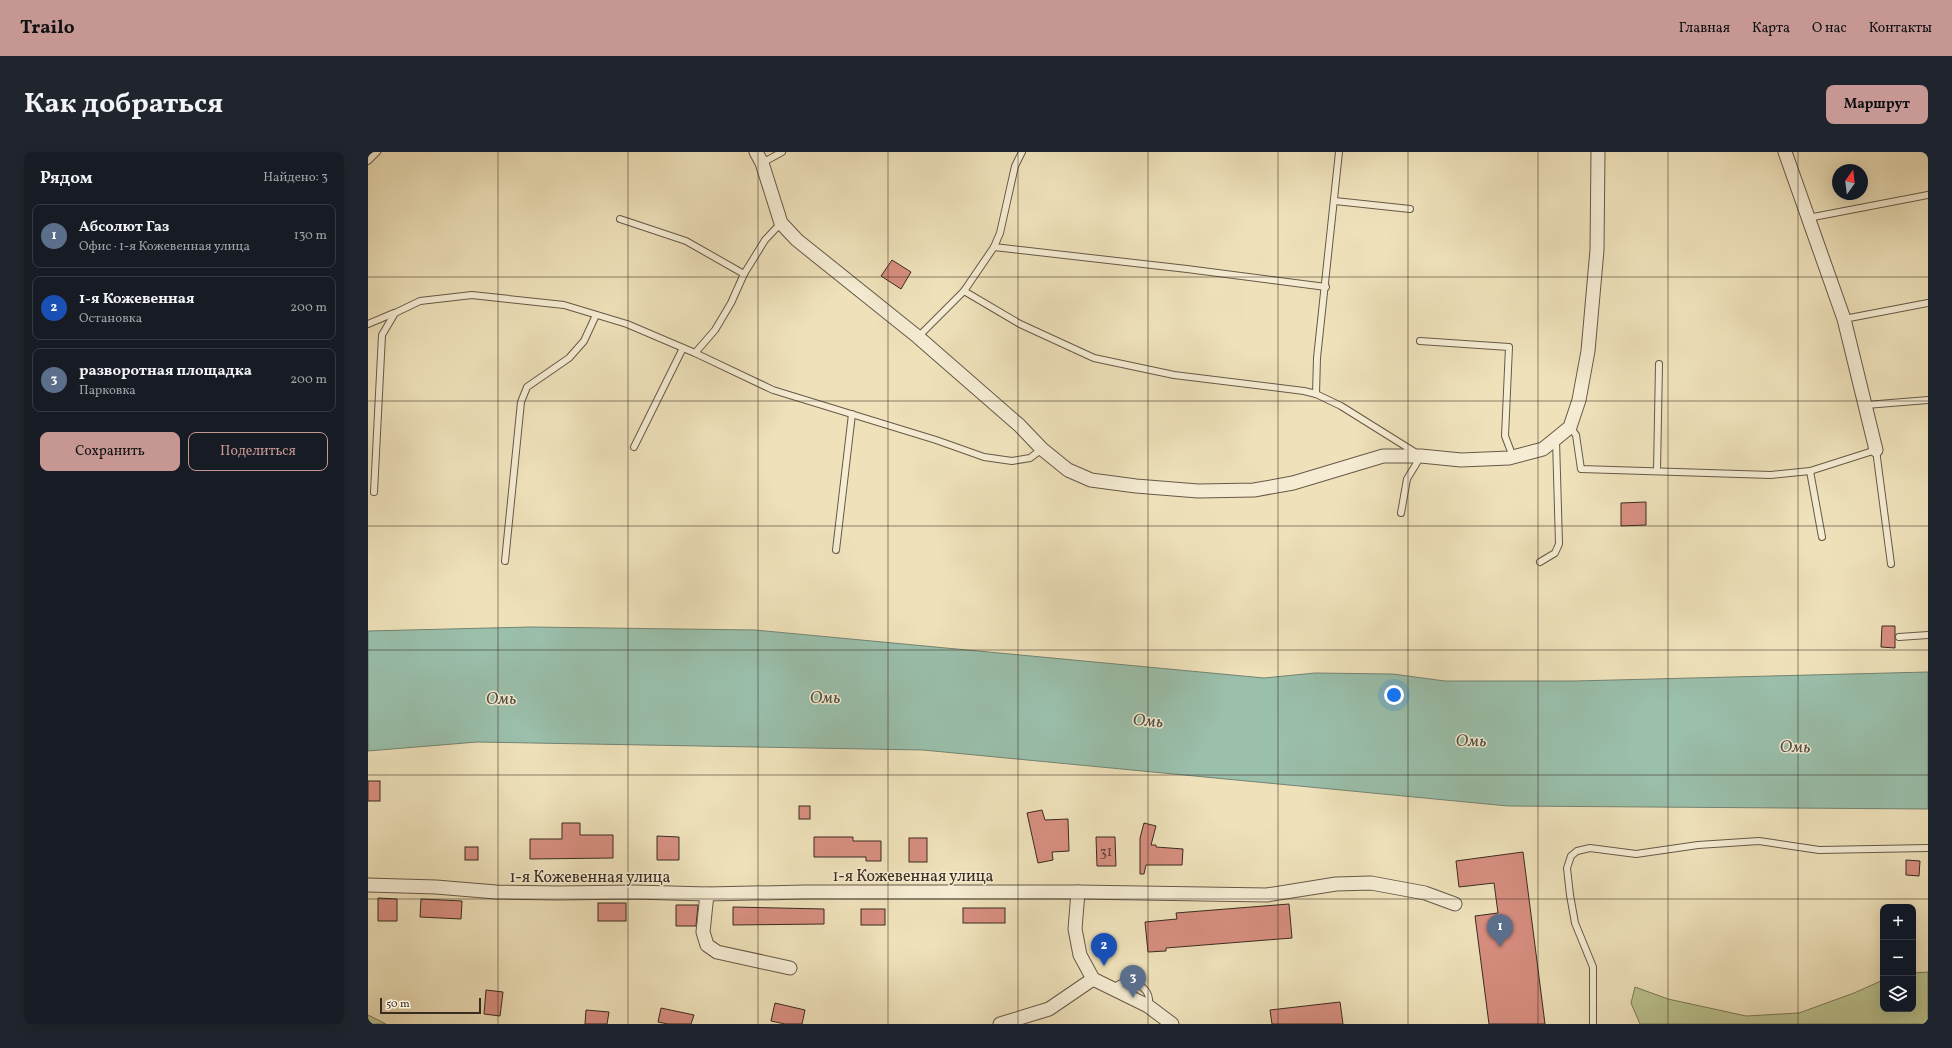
<!DOCTYPE html>
<html lang="ru">
<head>
<meta charset="utf-8">
<style>
	:root { --surface:#171b24; --page:#20242c; --text:#f1f3f6; --muted:#9ea1a6; --line:#363941; --accent:#c59692 }
	body { margin:0; font-family:Vollkorn,serif; background:var(--page); color:var(--text) }
	.controls { position:absolute; right:12px; bottom:12px; display:grid; overflow:hidden; border-radius:8px; box-shadow:0 4px 16px #0002 }
	.controls button { width:36px; height:36px; display:grid; place-items:center; padding:0; border:0; border-bottom:1px solid var(--line); background:var(--surface); color:var(--text); font:20px sans-serif }
	.compass { position:absolute; left:1464px; top:12px; width:36px; height:36px; border-radius:50%; background:var(--surface); box-shadow:0 4px 16px #0002; rotate:14deg }
	.scale { position:absolute; left:12px; bottom:10px; width:101px; box-sizing:border-box; padding-left:4px; border:2px solid #3a2b20; border-top:0; font-size:11px; line-height:14px; white-space:nowrap; color:#3a2b20; -webkit-text-stroke:3px #f5ecd3; paint-order:stroke }
	.you { position:absolute; left:1026px; top:543px; width:14px; height:14px; margin:-10px; border:3px solid #fff; border-radius:50%; background:#1a73e8; box-shadow:0 0 0 6px #1a73e833 }
	.badge { display:grid; place-items:center; width:26px; height:26px; border-radius:50%; background:var(--accent); color:#fff; font-size:13px; font-weight:700 }
	.pin { position:absolute; translate:-50% -33px; filter:drop-shadow(0 1px 2px #0008) }
	.pin::after { content:''; position:absolute; top:21px; width:14px; height:12px; background:inherit; clip-path:polygon(0 0,100% 0,50% 100%) }
	.list { margin:0; padding:0; list-style:none }
	h2 { display:flex; justify-content:space-between; align-items:center; height:52px; margin:0; padding:0 16px; font-size:17px }
	h2 small { font-size:13px; font-weight:400; color:var(--muted) }
	.list li { display:grid; grid-template-columns:26px 1fr auto; gap:12px; align-items:center; box-sizing:border-box; height:64px; margin:0 8px 8px; padding:0 8px; border:1px solid var(--line); border-radius:8px }
	.list b { display:block; font-size:15px; white-space:nowrap }
	.list p { margin:0; font-size:13px; white-space:nowrap; color:var(--muted) }
	.list em { font-size:13px; font-style:normal; color:var(--muted) }
	.actions { display:flex; gap:8px; padding:12px 16px }
	.actions a { flex:1; padding:9px 0; border:1px solid var(--accent); border-radius:8px; text-align:center; font-size:14px; color:var(--accent) }
	.actions .main { background:var(--accent); color:#111 }
	.icon { flex:none; width:22px; height:22px; fill:none; stroke:currentColor; stroke-width:2; stroke-linecap:round; stroke-linejoin:round }
	.map { position:relative; flex:none; width:1560px; height:872px; overflow:hidden; border-radius:8px }
	header { display:flex; align-items:center; gap:24px; box-sizing:border-box; height:56px; padding:0 20px; background:var(--accent); color:#111 }
	header strong { font-size:19px }
	nav { display:flex; gap:22px; margin-inline-start:auto; font-size:14px }
	.intro { display:flex; align-items:center; justify-content:space-between; box-sizing:border-box; height:96px; padding:0 24px }
	h1 { margin:0; font-size:28px }
	.button { padding:10px 18px; border-radius:8px; background:var(--accent); color:#111; font-size:14px; font-weight:700 }
	main { display:flex; gap:24px; padding:0 24px }
	aside { flex:1; background:var(--surface); border-radius:8px; box-shadow:0 4px 16px #0002 }
	.map>svg:first-child { display:block }
	.green { fill:#bac38f; stroke:#7a7758 }
	.water { fill:#9abfab; stroke:#748473 }
	.building { fill:#d88f81; stroke:#3a2b20 }
	.lines { fill:none; stroke-linecap:round; stroke-linejoin:round }
	.lane-casing { stroke:#675947; stroke-width:8 }
	.street-casing { stroke:#675947; stroke-width:15 }
	.lane { stroke:#f5ecd3; stroke-width:6 }
	.street { stroke:#f5ecd3; stroke-width:13 }
	.grid { fill:none; stroke:#3a2b20; stroke-width:1; stroke-opacity:0.55 }
	.labels { text-anchor:middle; stroke-width:3; stroke-linejoin:round; paint-order:stroke }
	.number-label { font-size:14px; fill:#624438 }
	.street-label { font-size:16px; fill:#3a2b20; stroke:#f5ecd3 }
	.water-label { font-size:17px; font-style:italic; fill:#525043; stroke:#f5ecd3 }
</style>
</head>
<body>
<header>
<strong>Trailo</strong>
<nav><a>Главная</a><a>Карта</a><a>О нас</a><a>Контакты</a></nav>
</header>
<div class="intro"><h1>Как добраться</h1><a class="button">Маршрут</a></div>
<main>
<aside>
<h2>Рядом<small>Найдено: 3</small></h2>
<ul class="list">
<li><span class="badge" style="background:#5c6f8a">1</span><div><b>Абсолют Газ</b><p>Офис · 1-я Кожевенная улица</p></div><em>130 m</em></li>
<li><span class="badge" style="background:#1a4fb4">2</span><div><b>1-я Кожевенная</b><p>Остановка</p></div><em>200 m</em></li>
<li><span class="badge" style="background:#5c6f8a">3</span><div><b>разворотная площадка</b><p>Парковка</p></div><em>200 m</em></li>
</ul>
<div class="actions"><a class="main">Сохранить</a><a>Поделиться</a></div>
</aside>
<div class="map">
<svg width="1560" height="872" viewBox="0 0 1560 872">
	<rect width="100%" height="100%" fill="#efe2bb"/>
	<filter id="stains"><feTurbulence type="fractalNoise" baseFrequency=".005" numOctaves="4"/><feColorMatrix values="0 0 0 0 .2 0 0 0 0 .09 0 0 0 0 .02 0 0 0 .5 -.17"/></filter>
	<radialGradient id="worn" r=".72"><stop offset=".6" stop-color="#630" stop-opacity="0"/><stop offset="1" stop-color="#630" stop-opacity=".3"/></radialGradient>
	<!-- green -->
	<g class="green">
		<polygon points="1560,820 1560,872 1272,872 1263,851 1267,835 1300,847 1378,864 1431,861 1486,841 1515,828 1515,857 1545,857 1545,821"/>
		<polygon points="0,863 18,872 0,872"/>
	</g>
	<!-- water -->
	<polygon class="water" points="163,475 387,478 896,526 947,521 1025,522 1077,529 1207,529 1560,520 1560,657 1140,654 555,598 109,590 0,599 0,479"/>
	<!-- building -->
	<g class="building">
		<polygon points="524,108 543,120 533,137 513,124"/>
		<polygon points="1278,350 1278,373 1253,374 1253,351"/>
		<polygon points="1514,474 1527,474 1527,496 1513,495"/>
		<rect x="0" y="629" width="12" height="20"/>
		<rect x="431" y="654" width="11" height="13"/>
		<polygon points="674,658 677,668 700,667 701,699 684,700 685,708 670,711 659,661"/>
		<polygon points="194,671 212,671 212,683 245,683 245,706 162,707 162,687 194,687"/>
		<polygon points="776,671 788,674 783,693 788,693 788,695 815,697 814,713 778,713 776,722 772,722 772,686"/>
		<polygon points="289,684 311,685 311,708 289,708"/>
		<polygon points="446,685 485,685 485,689 513,689 513,709 498,709 498,705 446,705"/>
		<polygon points="728,685 747,685 748,714 729,714"/>
		<rect x="541" y="686" width="18" height="24"/>
		<rect x="97" y="695" width="13" height="13"/>
		<polygon points="1155,700 1177,872 1121,872 1107,764 1130,761 1126,731 1091,735 1088,709"/>
		<polygon points="1538,708 1552,709 1551,724 1538,723"/>
		<polygon points="10,746 29,747 29,769 10,769"/>
		<polygon points="53,747 94,749 93,767 52,765"/>
		<rect x="230" y="751" width="28" height="18"/>
		<polygon points="921,752 924,786 798,796 798,799 780,800 777,770 809,767 808,761"/>
		<polygon points="308,753 330,753 328,774 308,774"/>
		<polygon points="365,755 456,757 456,772 365,773"/>
		<rect x="595" y="756" width="42" height="15"/>
		<rect x="493" y="757" width="24" height="16"/>
		<polygon points="118,838 135,840 132,864 116,862"/>
		<polygon points="972,850 975,872 904,872 902,858"/>
		<polygon points="407,851 437,858 434,872 417,872 403,869"/>
		<polygon points="293,856 326,863 323,872 300,872 290,870"/>
		<polygon points="218,858 241,860 239,872 217,872"/>
	</g>
	<g class="lines">
		<defs>
			<g id="lane">
				<polyline points="0,9 9,0"/>
				<polyline points="394,11 414,0"/>
				<polyline points="967,49 1042,57"/>
				<polyline points="1440,66 1560,43"/>
				<polyline points="252,67 318,89 376,122"/>
				<polyline points="626,95 819,117 958,135"/>
				<polyline points="596,139 652,172 726,206 806,223 936,239 948,242 973,254 1053,304 1039,327 1033,361"/>
				<polyline points="1476,167 1560,151"/>
				<polyline points="0,172 26,161"/>
				<polyline points="550,185 596,139 626,95 632,81 647,14 654,0"/>
				<polyline points="1052,189 1141,195 1137,284 1145,305"/>
				<polyline points="327,201 347,178 363,151 376,122 397,88 413,71"/>
				<polyline points="948,242 949,206 971,0"/>
				<polyline points="1498,253 1560,248"/>
				<polyline points="1202,275 1208,283 1213,317 1403,323 1442,319 1508,298 1523,412"/>
				<polyline points="266,295 315,196"/>
				<polyline points="1289,319 1291,212"/>
				<polyline points="1442,319 1454,385"/>
				<polyline points="6,340 14,183 27,161 52,149 104,143 196,153 259,172 327,201 405,238 568,288 616,305 644,309 662,306 674,297"/>
				<polyline points="468,398 484,262"/>
				<polyline points="137,409 153,250 159,235 201,206 216,189 228,163"/>
				<polyline points="1172,410 1187,401 1191,392 1188,288"/>
				<polyline points="1531,485 1560,483"/>
				<path d="M746 837C755 822 787 833 780 854"/>
				<polyline points="1225,872 1225,815 1207,771 1202,743 1199,716 1203,704 1209,699 1222,696 1268,702 1330,693 1391,689 1451,698 1560,696"/>
			</g>
			<g id="street">
				<polyline points="388,0 394,11 413,71 429,88 550,185 651,273 674,297 700,318 723,328 768,334 830,339 886,338 925,331 1015,304 1053,304 1093,308 1141,306 1175,297 1202,275 1211,248 1220,199 1229,98 1230,0"/>
				<polyline points="1417,0 1476,167 1508,298"/>
				<polyline points="0,733 68,735 128,740 190,741 266,740 339,742 437,740 710,740 899,743 968,732 1003,731 1057,741 1087,752"/>
				<polyline points="710,740 707,777 712,803 725,827 780,854 804,872"/>
				<polyline points="339,742 335,780 339,793 349,800 422,816"/>
				<polyline points="632,872 681,857 725,827"/>
			</g>
		</defs>
		<!-- lane casing -->
		<use href="#lane" class="lane-casing"/>
		<!-- street casing -->
		<use href="#street" class="street-casing"/>
		<!-- lane -->
		<use href="#lane" class="lane"/>
		<!-- street -->
		<use href="#street" class="street"/>
	</g>
	<!-- grid -->
	<path class="grid" d="M130 0V872M260 0V872M390 0V872M520 0V872M650 0V872M780 0V872M910 0V872M1040 0V872M1170 0V872M1300 0V872M1430 0V872M0 125H1560M0 249H1560M0 374H1560M0 498H1560M0 623H1560M0 747H1560"/>
	<g class="labels">
		<!-- number labels -->
		<g class="number-label">
			<text x="738" y="704">31</text>
		</g>
		<!-- street labels -->
		<g class="street-label">
			<text x="545" y="729">1-я Кожевенная улица</text>
			<text x="222" y="730">1-я Кожевенная улица</text>
		</g>
		<!-- water labels -->
		<g class="water-label">
			<text x="457" y="551">Омь</text>
			<text x="133" y="552">Омь</text>
			<text transform="translate(780 568) rotate(5)" y="6">Омь</text>
			<text transform="translate(1103 588) rotate(1)" y="6">Омь</text>
			<text transform="translate(1427 594) rotate(1)" y="6">Омь</text>
		</g>
	</g>
	<rect width="100%" height="100%" filter="url(#stains)"/>
	<rect width="100%" height="100%" fill="url(#worn)"/>
</svg>
<div class="controls">
<button>+</button>
<button>−</button>
<button><svg class="icon" aria-label="layers" viewBox="0 0 24 24"><path d="M12 4l9 5-9 5-9-5zM3 14l9 5 9-5"/></svg></button>
</div>
<svg class="compass" viewBox="-18 -18 36 36"><path d="M0-13l5 13h-10z" fill="#e53935"/><path d="M0 13l5-13h-10z" fill="#9ea1a6"/></svg>
<div class="scale">50 m</div>
<div class="you"></div>
<div class="pin badge" style="left:1132px;top:795px;background:#5c6f8a">1</div>
<div class="pin badge" style="left:736px;top:814px;background:#1a4fb4">2</div>
<div class="pin badge" style="left:765px;top:846px;background:#5c6f8a">3</div>
</div>
</main>
</body>
</html>
